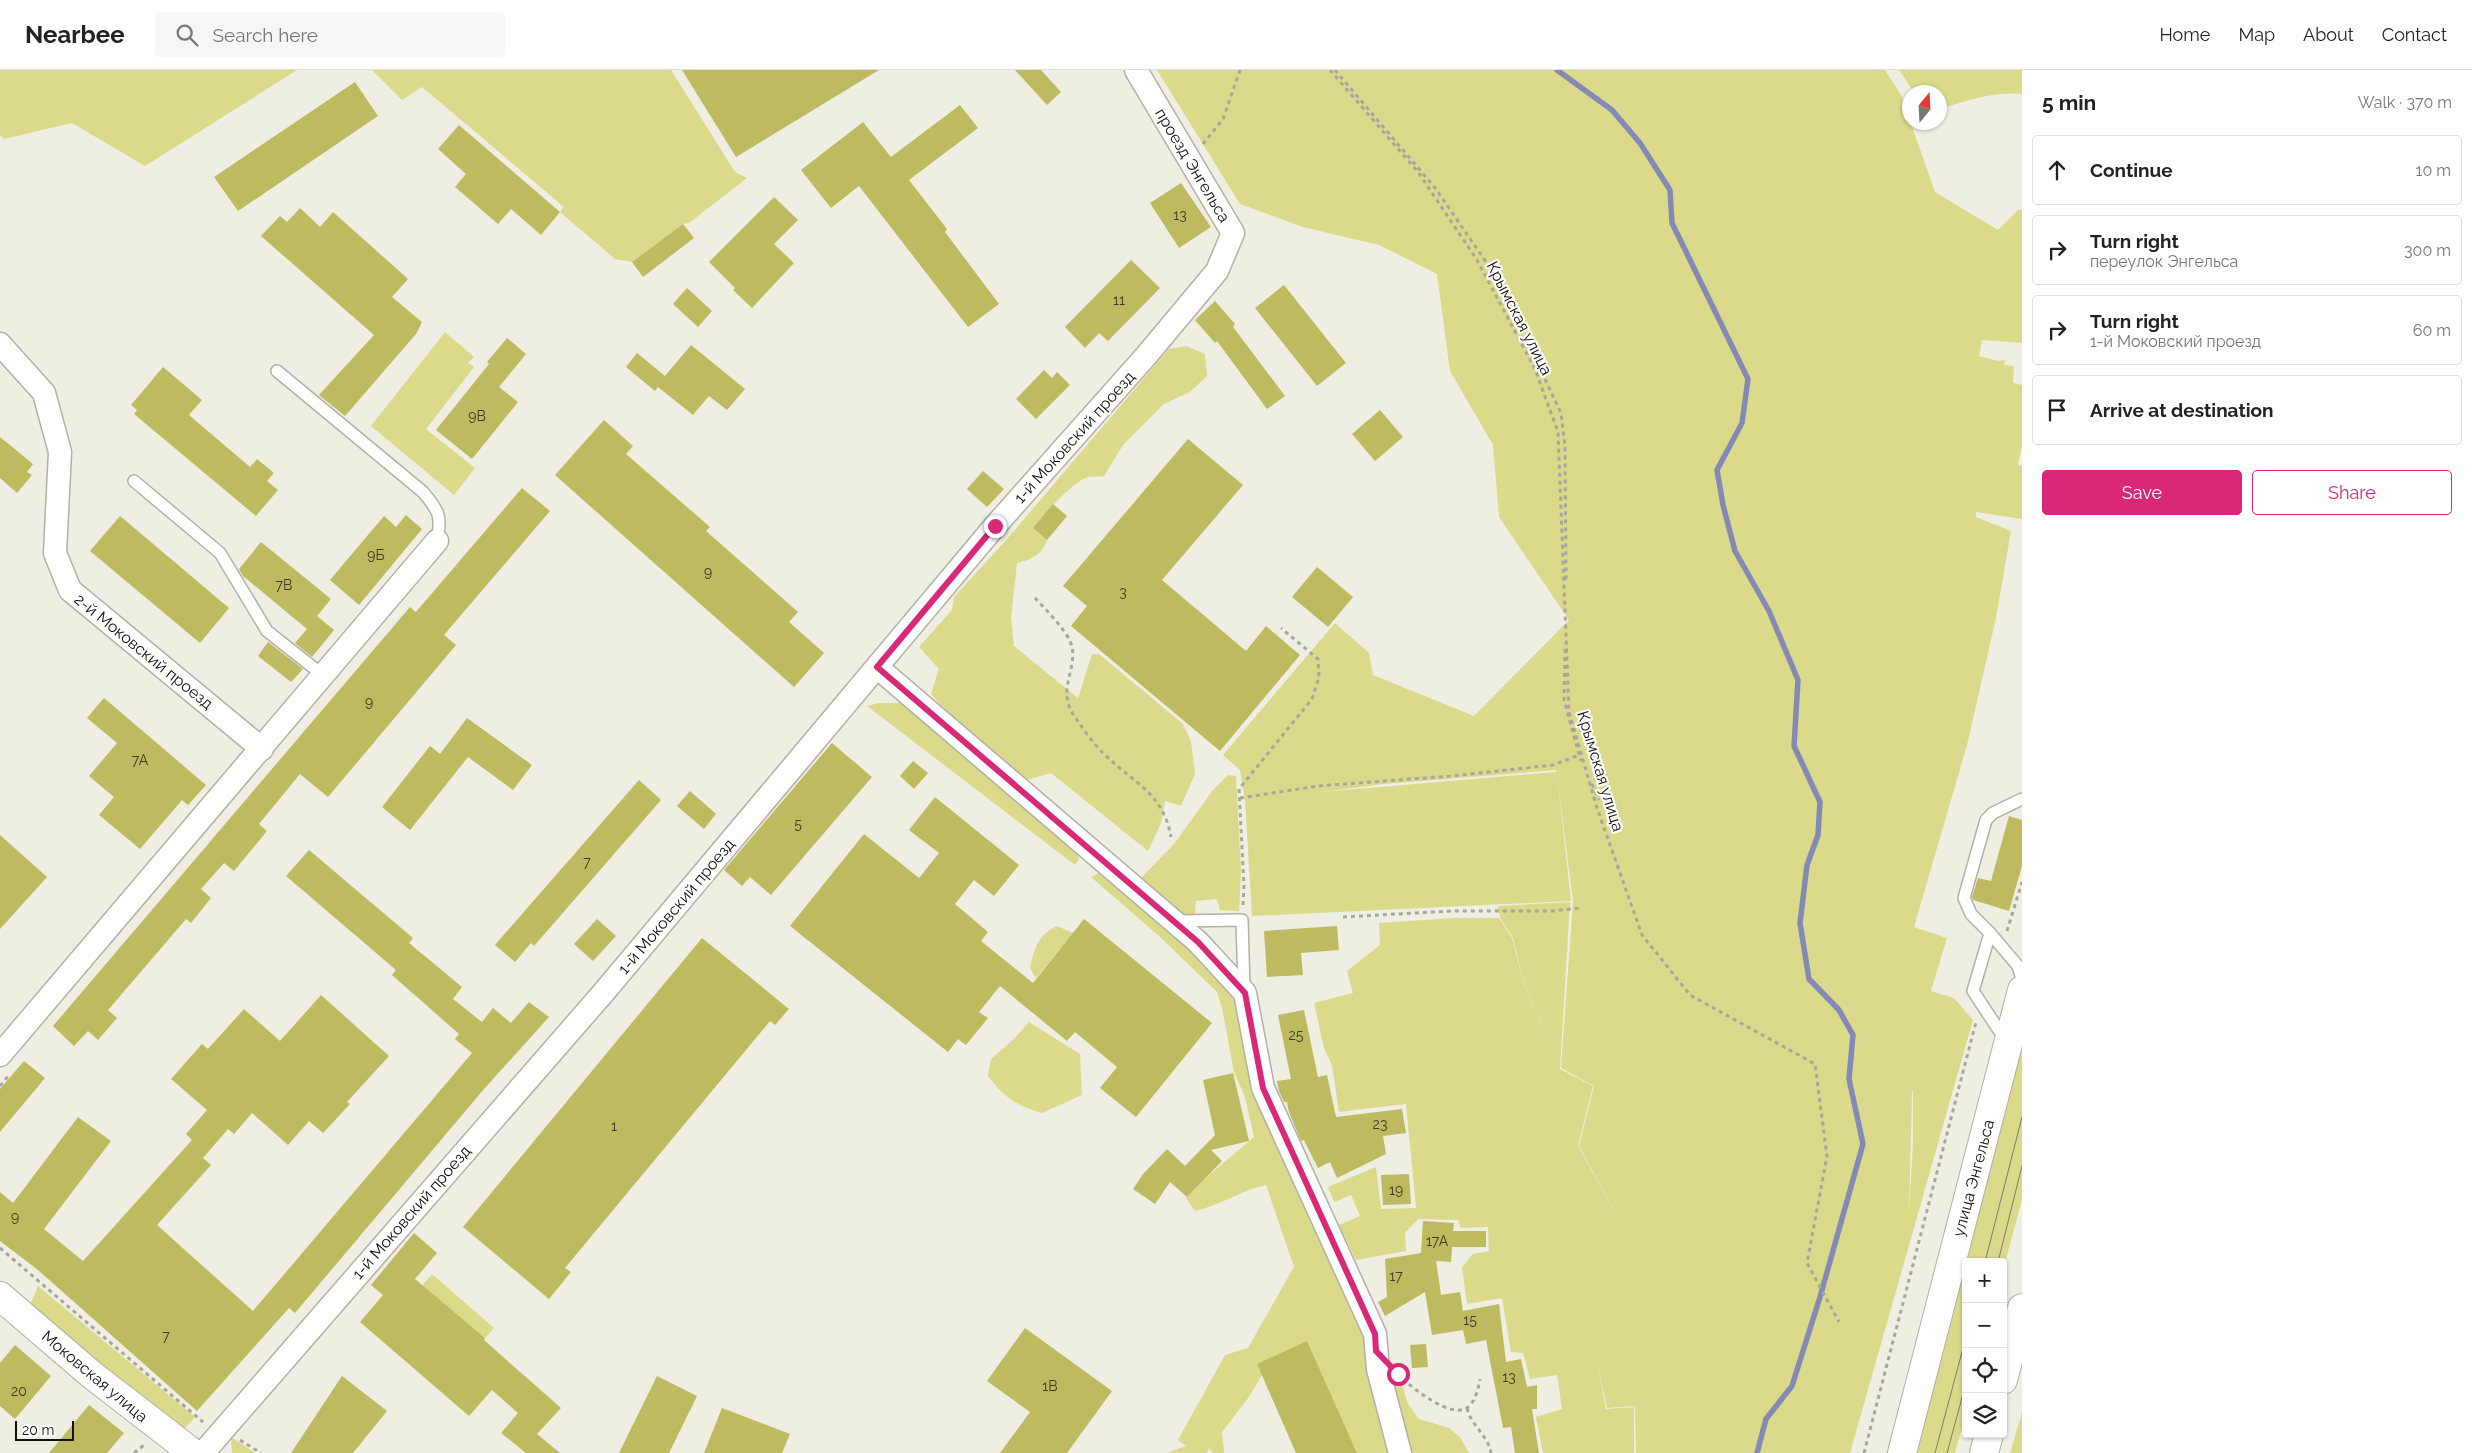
<!DOCTYPE html>
<html lang="en">
<head>
<meta charset="utf-8">
<style>
	:root { --surface:#fff; --page:#f6f6f6; --text:#222; --muted:#767676; --line:#e0e0e0; --accent:#db2777 }
	body { margin:0; font-family:Raleway,sans-serif; background:var(--page); color:var(--text) }
	.controls { position:absolute; right:15px; bottom:15px; display:grid; overflow:hidden; border-radius:5px; box-shadow:0 1px 4px #0004 }
	.controls button { width:45px; height:45px; display:grid; place-items:center; padding:0; border:0; border-bottom:1px solid var(--line); background:var(--surface); color:var(--text); font:25px sans-serif }
	.compass { position:absolute; left:1902px; top:15px; width:45px; height:45px; border-radius:50%; background:var(--surface); box-shadow:0 1px 4px #0004; rotate:18deg }
	.scale { position:absolute; left:15px; bottom:12px; width:59px; box-sizing:border-box; padding-left:5px; border:2px solid #10100c; border-top:0; font-size:14px; line-height:18px; white-space:nowrap; color:#10100c; -webkit-text-stroke:4px #fff; paint-order:stroke }
	.stop { position:absolute; width:15px; height:15px; margin:-11px; border:4px solid #db2777; border-radius:50%; background:#fff }
	.stop.end { background:#db2777; border-color:#fff; box-shadow:0 1px 5px #0008 }
	.list { margin:0; padding:0; list-style:none }
	h2 { display:flex; justify-content:space-between; align-items:center; height:65px; margin:0; padding:0 20px; font-size:21px }
	h2 small { font-size:16px; font-weight:400; color:var(--muted) }
	.list li { display:grid; grid-template-columns:32px 1fr auto; gap:15px; align-items:center; box-sizing:border-box; height:70px; margin:0 10px 10px; padding:0 10px; border:1px solid var(--line); border-radius:5px }
	.list b { display:block; font-size:19px; white-space:nowrap }
	.list p { margin:0; font-size:16px; white-space:nowrap; color:var(--muted) }
	.list em { font-size:16px; font-style:normal; color:var(--muted) }
	.actions { display:flex; gap:10px; padding:15px 20px }
	.actions a { flex:1; padding:11px 0; border:1px solid var(--accent); border-radius:5px; text-align:center; font-size:18px; color:var(--accent) }
	.actions .main { background:var(--accent); color:#fff }
	.icon { flex:none; width:28px; height:28px; fill:none; stroke:currentColor; stroke-width:2; stroke-linecap:round; stroke-linejoin:round }
	.map { position:relative; flex:none; width:2022px; height:1383px; overflow:hidden }
	header { display:flex; align-items:center; gap:30px; box-sizing:border-box; height:70px; padding:0 25px; background:var(--surface); border-bottom:1px solid var(--line) }
	header strong { font-size:24px }
	nav { display:flex; gap:28px; margin-inline-start:auto; font-size:18px }
	.search { width:350px; height:45px; background:var(--page); display:flex; align-items:center; gap:12px; box-sizing:border-box; padding:0 18px; border-radius:5px; color:var(--muted); font-size:19px }
	main { display:flex }
	aside { flex:1; background:var(--surface) }
	.map>svg:first-child { display:block }
	.green { fill:#dbd98a; fill-rule:evenodd }
	.lines { fill:none; stroke-linecap:round; stroke-linejoin:round }
	.stream { stroke:#8489b5; stroke-width:5.5 }
	.building { fill:#bdba5f }
	.service-casing { stroke:#b1b1a6; stroke-width:14 }
	.minor-casing { stroke:#b1b1a6; stroke-width:25 }
	.tertiary-casing { stroke:#b1b1a6; stroke-width:30 }
	.primary-casing { stroke:#b1b1a6; stroke-width:30 }
	.path { stroke:#a6a69d; stroke-width:3; stroke-dasharray:4 4; stroke-linecap:butt }
	.service { stroke:#fff; stroke-width:11 }
	.minor { stroke:#fff; stroke-width:22 }
	.tertiary { stroke:#fff; stroke-width:28 }
	.primary { stroke:#fff; stroke-width:28 }
	.tram { stroke:#7c7c74; stroke-width:1 }
	.route { stroke:#db2777; stroke-width:6 }
	.labels { text-anchor:middle; stroke-width:4.5; stroke-linejoin:round; paint-order:stroke }
	.number-label { font-size:14px; fill:#3b3a21 }
	.street-label { font-size:16px; fill:#10100c; stroke:#fff }
</style>
</head>
<body>
<header>
<strong>Nearbee</strong>
<div class="search"><svg class="icon" aria-label="search" viewBox="0 0 24 24"><circle cx="10" cy="10" r="6"/><path d="M15 15l6 6"/></svg>Search here</div>
<nav><a>Home</a><a>Map</a><a>About</a><a>Contact</a></nav>
</header>
<main>
<div class="map">
<svg width="2022" height="1383" viewBox="0 0 2022 1383">
	<rect width="100%" height="100%" fill="#eeeee3"/>
	<!-- green -->
	<g class="green">
		<polygon points="0,0 297,0 145,96 72,53 4,69 0,65"/>
		<polygon points="372,0 671,0 735,102 747,108 689,153 683,154 632,192 615,189 560,142 564,137 422,17 402,30"/>
		<path d="M1157 0H1885L1901 25 1935 122 1998 160 2018 140H2022V273L1982 270 1979 286 1998 291 2005 290 2004 295 2014 296 2013 313 2022 315V375L2018 395 2022 396V449L1976 442V447L2011 461 1996 548 1967 675 1914 857 1947 868 1931 921 1954 928 1973 950 1850 1383H1636L1635 1336 1607 1338 1596 1288 1606 1339 1634 1337V1383H1543L1536 1347 1562 1339 1557 1305 1530 1309 1523 1283 1511 1282 1502 1228 1467 1234 1462 1197 1473 1184 1489 1181 1488 1157 1461 1158 1458 1150 1418 1149 1405 1163 1406 1181 1356 1190 1339 1155 1360 1146 1351 1125 1334 1132 1328 1117 1376 1097 1381 1139 1416 1138 1406 1034 1339 1042 1332 995 1324 978 1314 933 1353 923 1347 901 1380 875 1379 853 1455 848H1499L1512 868 1523 911 1557 993 1523 910 1513 868 1500 848 1498 836 1570 832 1560 999 1593 1016 1578 1076 1622 1155 1579 1076 1594 1016 1561 998 1573 831 1557 705 1571 831 1252 846 1245 730 1240 700 1223 685 1335 553 1369 583 1373 605 1474 646 1569 550 1499 447 1493 375 1450 301 1437 204 1379 175 1303 157 1240 134ZM1556 700V702L1322 722 1384 714ZM1913 1020V1075L1909 1143 1912 1021Z"/>
		<path d="M1899 0H2022V24C1995 21 1965 31 1940 39V22H1914Z"/>
		<polygon points="445,262 474,287 468,293 474,297 426,359 475,398 454,425 371,356"/>
		<path d="M1186 276 1205 284 1207 306 1190 322 1164 334 1123 375 1104 406C1099 407 1093 406 1088 407 1072 412 1045 444 1033 458L1047 470C1042 485 1032 489 1017 493L1011 547 1014 576 1078 628 1092 584H1099L1183 654 1191 671 1195 704 1181 736 1165 731 1161 753 1148 781 1051 703 1023 711 968 665 931 624 939 599 919 577 952 540 954 527 1008 468 1169 279Z"/>
		<polygon points="879,633 900,633 918,645 1075,780 1079,789 1075,795 867,636"/>
		<polygon points="1228,705 1236,706 1241,803 1239,841 1220,840 1217,829 1196,831 1195,846 1180,847 1138,811 1174,774 1213,720"/>
		<path d="M1101 802 1168 858 1228 917 1362 1250 1395 1383H1357L1307 1272 1257 1294 1262 1305 1249 1327 1222 1362 1224 1383H1213L1209 1379 1206 1383H1167L1186 1376 1178 1370 1225 1285 1248 1278 1294 1197 1266 1115C1242 1120 1221 1135 1195 1141L1186 1128 1208 1106 1254 1067 1245 1027 1234 1002 1222 938 1217 922 1159 866 1091 807Z"/>
		<path d="M1057 856 1073 863 1036 908 1030 898C1035 877 1037 866 1057 856Z"/>
		<path d="M1029 952 1080 984 1082 1025 1042 1043C1014 1034 1006 1029 988 1006L991 989 1014 969Z"/>
		<polygon points="2022,977 2022,1130 2003,1200 2003,1192 1966,1192"/>
		<polygon points="1966,1194 1966,1342 1955,1383 1917,1383"/>
		<polygon points="432,1204 494,1258 485,1268 422,1216"/>
		<polygon points="38,1216 195,1347 182,1361 94,1292 31,1233"/>
		<polygon points="1389,1309 1401,1311 1408,1334 1419,1349 1449,1358 1460,1367 1469,1383 1405,1383"/>
		<polygon points="2022,1342 2022,1383 2010,1383"/>
		<polygon points="231,1367 255,1383 232,1383"/>
	</g>
	<g class="lines">
		<!-- stream -->
		<polyline class="stream" points="1557,0 1612,40 1640,73 1670,120 1672,153 1748,309 1742,353 1717,400 1723,435 1735,481 1769,541 1798,610 1794,676 1820,732 1818,765 1807,795 1800,853 1809,909 1839,940 1853,965 1849,1009 1863,1074 1820,1227 1792,1316 1766,1349 1757,1383"/>
	</g>
	<!-- building -->
	<g class="building">
		<polygon points="682,0 879,0 736,87"/>
		<polygon points="1015,0 1041,0 1061,22 1047,35"/>
		<polygon points="355,12 378,46 238,141 214,107"/>
		<polygon points="960,35 978,58 909,110 947,159 945,162 999,234 968,257 859,116 831,138 801,100 863,52 891,87"/>
		<polygon points="459,55 560,142 541,165 511,139 498,154 455,117 466,104 438,79"/>
		<polygon points="1181,113 1211,157 1179,178 1150,133"/>
		<polygon points="774,127 798,150 774,174 794,193 752,238 733,220 735,218 709,192"/>
		<polygon points="300,138 320,157 333,142 408,209 392,227 422,252 416,264 345,346 319,325 374,265 261,166 280,146 287,152"/>
		<polygon points="683,154 694,168 643,207 632,192"/>
		<polygon points="1131,190 1160,218 1108,271 1099,263 1085,278 1065,257"/>
		<polygon points="1284,215 1346,293 1317,316 1255,238"/>
		<polygon points="687,218 712,241 698,257 673,234"/>
		<polygon points="1215,231 1235,254 1233,257 1285,326 1267,339 1217,271 1215,273 1195,250"/>
		<polygon points="507,268 526,284 499,317 518,332 472,389 436,360 489,294 487,292"/>
		<polygon points="691,275 745,319 727,340 709,326 693,345 658,317 655,321 626,297 637,283 665,306"/>
		<polygon points="163,297 202,330 189,345 250,397 257,389 274,403 267,411 278,420 256,446 134,344 137,340 131,335"/>
		<polygon points="1044,300 1052,308 1057,302 1070,315 1036,349 1016,329"/>
		<polygon points="1380,340 1403,367 1375,391 1352,364"/>
		<polygon points="604,350 633,376 626,384 710,457 706,461 798,542 789,552 824,583 794,617 555,405"/>
		<polygon points="0,367 33,394 27,402 32,405 17,423 0,408"/>
		<polygon points="1188,369 1243,415 1162,510 1246,581 1266,556 1300,585 1220,681 1071,556 1087,536 1063,516"/>
		<polygon points="983,401 1004,419 987,437 967,419"/>
		<polygon points="522,418 550,441 444,565 456,575 328,727 300,704 259,754 267,761 234,801 224,793 201,819 211,828 191,853 186,849 108,940 117,948 98,970 88,961 74,976 53,956 410,537 416,542"/>
		<polygon points="1053,434 1067,446 1047,470 1033,458"/>
		<polygon points="406,445 422,459 359,535 330,510 384,446 396,457"/>
		<polygon points="120,446 229,538 200,573 90,481"/>
		<polygon points="261,472 331,529 317,546 334,560 312,587 295,573 307,559 243,506 239,499"/>
		<polygon points="1317,497 1353,527 1328,557 1292,527"/>
		<polygon points="268,572 303,599 291,612 258,586"/>
		<polygon points="104,628 206,715 188,735 182,730 140,779 99,745 114,727 89,706 117,673 87,648"/>
		<polygon points="467,648 532,695 513,720 468,687 410,760 382,737 430,676 440,684"/>
		<polygon points="832,673 872,707 771,825 750,807 742,816 724,800"/>
		<polygon points="913,691 928,703 914,719 900,706"/>
		<polygon points="639,710 661,730 534,876 531,873 515,892 495,875"/>
		<polygon points="690,721 716,744 704,759 677,736"/>
		<polygon points="935,727 1019,795 994,826 974,810 955,834 988,862 981,871 1033,913 1084,849 1212,953 1136,1047 1100,1018 1117,997 1075,962 1067,971 1000,916 979,942 988,948 966,975 958,969 948,982 790,856 864,764 919,808 939,783 909,760"/>
		<polygon points="2009,746 2022,750 2022,796 2009,841 1973,830 1972,827 1978,808 1991,811"/>
		<polygon points="0,765 47,807 0,859"/>
		<polygon points="309,780 413,868 409,873 462,917 453,929 482,952 493,938 511,953 529,932 549,947 484,1019 295,1243 289,1238 197,1341 38,1200 0,1171 0,1122 13,1133 78,1047 111,1071 44,1159 83,1191 192,1070 186,1064 207,1040 171,1009 202,974 208,979 244,939 280,971 321,925 389,986 347,1032 350,1034 323,1063 309,1051 288,1075 252,1043 234,1064 228,1059 203,1088 211,1095 157,1155 253,1241 472,983 455,969 459,964 392,905 396,900 286,806"/>
		<polygon points="597,849 616,866 593,891 574,874"/>
		<polygon points="1337,856 1339,880 1301,883 1303,905 1267,907 1264,861"/>
		<polygon points="702,868 789,939 775,955 770,951 565,1198 571,1202 549,1229 463,1157"/>
		<polygon points="1304,940 1318,1007 1327,1005 1336,1047 1402,1039 1406,1063 1383,1066 1386,1084 1337,1108 1330,1092 1318,1098 1304,1070 1301,1071 1289,1042 1287,1032 1284,1032 1279,1021 1277,1011 1291,1009 1278,945"/>
		<polygon points="24,991 45,1008 0,1062 0,1019"/>
		<polygon points="1233,1003 1249,1071 1211,1080 1222,1091 1187,1127 1170,1112 1155,1134 1133,1119 1143,1104 1167,1079 1185,1096 1215,1065 1203,1010"/>
		<polygon points="1409,1104 1411,1134 1383,1135 1381,1105"/>
		<polygon points="1423,1151 1454,1153 1453,1161 1486,1161 1486,1177 1452,1177 1451,1192 1436,1191 1441,1225 1460,1222 1463,1241 1499,1234 1506,1292 1521,1289 1527,1317 1537,1315 1537,1339 1532,1339 1539,1383 1515,1383 1511,1357 1503,1358 1486,1270 1466,1274 1463,1260 1432,1265 1425,1222 1385,1246 1378,1232 1387,1227 1385,1189 1421,1183"/>
		<polygon points="414,1163 437,1183 415,1209 485,1268 484,1270 561,1338 537,1364 560,1383 526,1383 501,1363 518,1343 492,1320 469,1346 360,1252 383,1225 371,1215"/>
		<polygon points="1025,1258 1112,1321 1067,1383 1000,1383 1030,1342 987,1311"/>
		<polygon points="1307,1271 1315,1289 1357,1383 1296,1383 1257,1294"/>
		<polygon points="1426,1274 1428,1297 1412,1298 1410,1275"/>
		<polygon points="15,1275 51,1306 15,1349 0,1336 0,1293"/>
		<polygon points="342,1306 387,1341 353,1383 291,1383"/>
		<polygon points="657,1306 697,1326 669,1383 619,1383"/>
		<polygon points="89,1335 124,1363 107,1383 49,1383"/>
		<polygon points="722,1338 790,1364 782,1383 704,1383"/>
	</g>
	<g class="lines">
		<defs>
			<g id="service">
				<path d="M277 301 423 422C439 441 442 446 437 471"/>
				<polyline points="134,411 220,483 267,561 324,606"/>
				<polyline points="1176,851 1242,850 1244,919"/>
				<polyline points="1990,863 2018,896 2022,909"/>
				<polyline points="2006,971 1973,921 1990,863 1971,844 1964,828 1986,750 1993,743 2022,729"/>
			</g>
			<g id="minor">
				<polyline points="0,274 44,323 60,382 55,483 70,520 262,679"/>
				<polyline points="877,597 1198,872 1245,923 1263,1018 1375,1264 1378,1299 1400,1383"/>
				<polyline points="0,985 437,471"/>
				<polyline points="203,1383 604,922 995,456 1146,286 1217,201 1233,163 1136,0"/>
			</g>
			<polyline id="tertiary" points="0,1226 92,1305 193,1383"/>
			<g id="primary">
				<polyline points="2003,1310 2022,1238"/>
				<polyline points="1902,1383 2022,920"/>
				<polyline points="1984,1383 1989,1364"/>
			</g>
		</defs>
		<!-- service casing -->
		<use href="#service" class="service-casing"/>
		<!-- minor casing -->
		<use href="#minor" class="minor-casing"/>
		<!-- tertiary casing -->
		<use href="#tertiary" class="tertiary-casing"/>
		<!-- primary casing -->
		<use href="#primary" class="primary-casing"/>
		<!-- path -->
		<g class="path">
			<polyline points="1330,0 1418,102 1477,190 1535,299 1558,362 1569,642 1597,738 1642,865 1690,925 1815,994 1827,1086 1807,1193 1839,1252"/>
			<polyline points="1335,0 1436,119 1497,208 1561,343 1565,376 1566,511"/>
			<polyline points="1203,74 1223,49 1240,0"/>
			<path d="M1035 528C1045 539 1069 562 1072 577 1077 600 1056 621 1075 647 1083 659 1093 673 1103 683 1133 713 1163 722 1171 767"/>
			<polyline points="1565,579 1564,630 1581,691"/>
			<polyline points="1592,714 1599,730"/>
			<polyline points="1240,728 1318,716 1452,706 1553,695 1579,685"/>
			<polyline points="1243,835 1244,816 1239,719 1312,629 1319,607 1318,589 1281,558"/>
			<polyline points="1343,847 1451,841 1552,841 1580,838"/>
			<polyline points="2007,861 2022,812"/>
			<polyline points="0,1016 10,1004"/>
			<polyline points="0,1178 203,1352"/>
			<path d="M1403 1309C1414 1319 1452 1350 1468 1337 1476 1330 1478 1319 1480 1309"/>
			<path d="M1467 1338C1471 1356 1488 1365 1491 1383"/>
			<polyline points="240,1370 261,1383"/>
			<polyline points="134,1383 144,1375"/>
			<polyline points="1864,1383 1976,952"/>
		</g>
		<!-- service -->
		<use href="#service" class="service"/>
		<!-- minor -->
		<use href="#minor" class="minor"/>
		<!-- tertiary -->
		<use href="#tertiary" class="tertiary"/>
		<!-- primary -->
		<use href="#primary" class="primary"/>
		<!-- tram -->
		<g class="tram">
			<polyline points="1985,1192 2022,1047"/>
			<polyline points="1998,1192 2022,1096"/>
			<polyline points="1935,1383 1966,1267"/>
			<polyline points="1947,1383 1966,1313"/>
		</g>
	</g>
	<g class="lines">
		<!-- route -->
		<polyline class="route" points="995,456 877,597 1198,872 1245,923 1263,1018 1375,1264 1376,1281 1398,1304"/>
	</g>
	<g class="labels">
		<!-- number labels -->
		<g class="number-label">
			<text x="1180" y="150">13</text>
			<text x="1119" y="235">11</text>
			<text x="477" y="351">9В</text>
			<text x="376" y="490">9Б</text>
			<text x="708" y="507">9</text>
			<text x="284" y="520">7В</text>
			<text x="1123" y="527">3</text>
			<text x="369" y="637">9</text>
			<text x="140" y="695">7А</text>
			<text x="798" y="759">5</text>
			<text x="587" y="797">7</text>
			<text x="1296" y="970">25</text>
			<text x="1380" y="1059">23</text>
			<text x="614" y="1061">1</text>
			<text x="1396" y="1125">19</text>
			<text x="15" y="1152">9</text>
			<text x="1437" y="1176">17А</text>
			<text x="1396" y="1211">17</text>
			<text x="1470" y="1255">15</text>
			<text x="166" y="1271">7</text>
			<text x="1509" y="1312">13</text>
			<text x="1050" y="1321">1В</text>
			<text x="19" y="1326">20</text>
		</g>
		<!-- street labels -->
		<g class="street-label">
			<text transform="translate(1193 95) rotate(59)" y="6">проезд Энгельса</text>
			<text transform="translate(1520 248) rotate(63)" y="6">Крымская улица</text>
			<text transform="translate(1074 367) rotate(-48)" y="6">1-й Моковский проезд</text>
			<text transform="translate(144 581) rotate(39)" y="6">2-й Моковский проезд</text>
			<text transform="translate(1601 701) rotate(73)" y="6">Крымская улица</text>
			<text transform="translate(676 836) rotate(-50)" y="6">1-й Моковский проезд</text>
			<text transform="translate(1973 1108) rotate(-75)" y="6">улица Энгельса</text>
			<text transform="translate(411 1142) rotate(-49)" y="6">1-й Моковский проезд</text>
			<text transform="translate(95 1306) rotate(40)" y="6">Моковская улица</text>
		</g>
	</g>
</svg>
<div class="controls">
<button>+</button>
<button>−</button>
<button><svg class="icon" aria-label="locate" viewBox="0 0 24 24"><circle cx="12" cy="12" r="6"/><path d="M12 2v4M12 18v4M2 12h4M18 12h4"/></svg></button>
<button><svg class="icon" aria-label="layers" viewBox="0 0 24 24"><path d="M12 4l9 5-9 5-9-5zM3 14l9 5 9-5"/></svg></button>
</div>
<svg class="compass" viewBox="-18 -18 36 36"><path d="M0-13l5 13h-10z" fill="#e53935"/><path d="M0 13l5-13h-10z" fill="#767676"/></svg>
<div class="scale">20 m</div>
<div class="stop" style="left:1398px;top:1304px"></div>
<div class="stop end" style="left:995px;top:456px"></div>
</div>
<aside>
<h2>5 min<small>Walk · 370 m</small></h2>
<ul class="list">
<li><svg class="icon" aria-label="ahead" viewBox="0 0 24 24"><path d="M12 20V5M6 11l6-6 6 6"/></svg><div><b>Continue</b></div><em>10 m</em></li>
<li><svg class="icon" aria-label="right" viewBox="0 0 24 24"><path d="M7 20v-9h11M14 6l5 5-5 5"/></svg><div><b>Turn right</b><p>переулок Энгельса</p></div><em>300 m</em></li>
<li><svg class="icon" aria-label="right" viewBox="0 0 24 24"><path d="M7 20v-9h11M14 6l5 5-5 5"/></svg><div><b>Turn right</b><p>1-й Моковский проезд</p></div><em>60 m</em></li>
<li><svg class="icon" aria-label="arrive" viewBox="0 0 24 24"><path d="M6 21V4h12l-3 4 3 4H6"/></svg><div><b>Arrive at destination</b></div></li>
</ul>
<div class="actions"><a class="main">Save</a><a>Share</a></div>
</aside>
</main>
</body>
</html>
